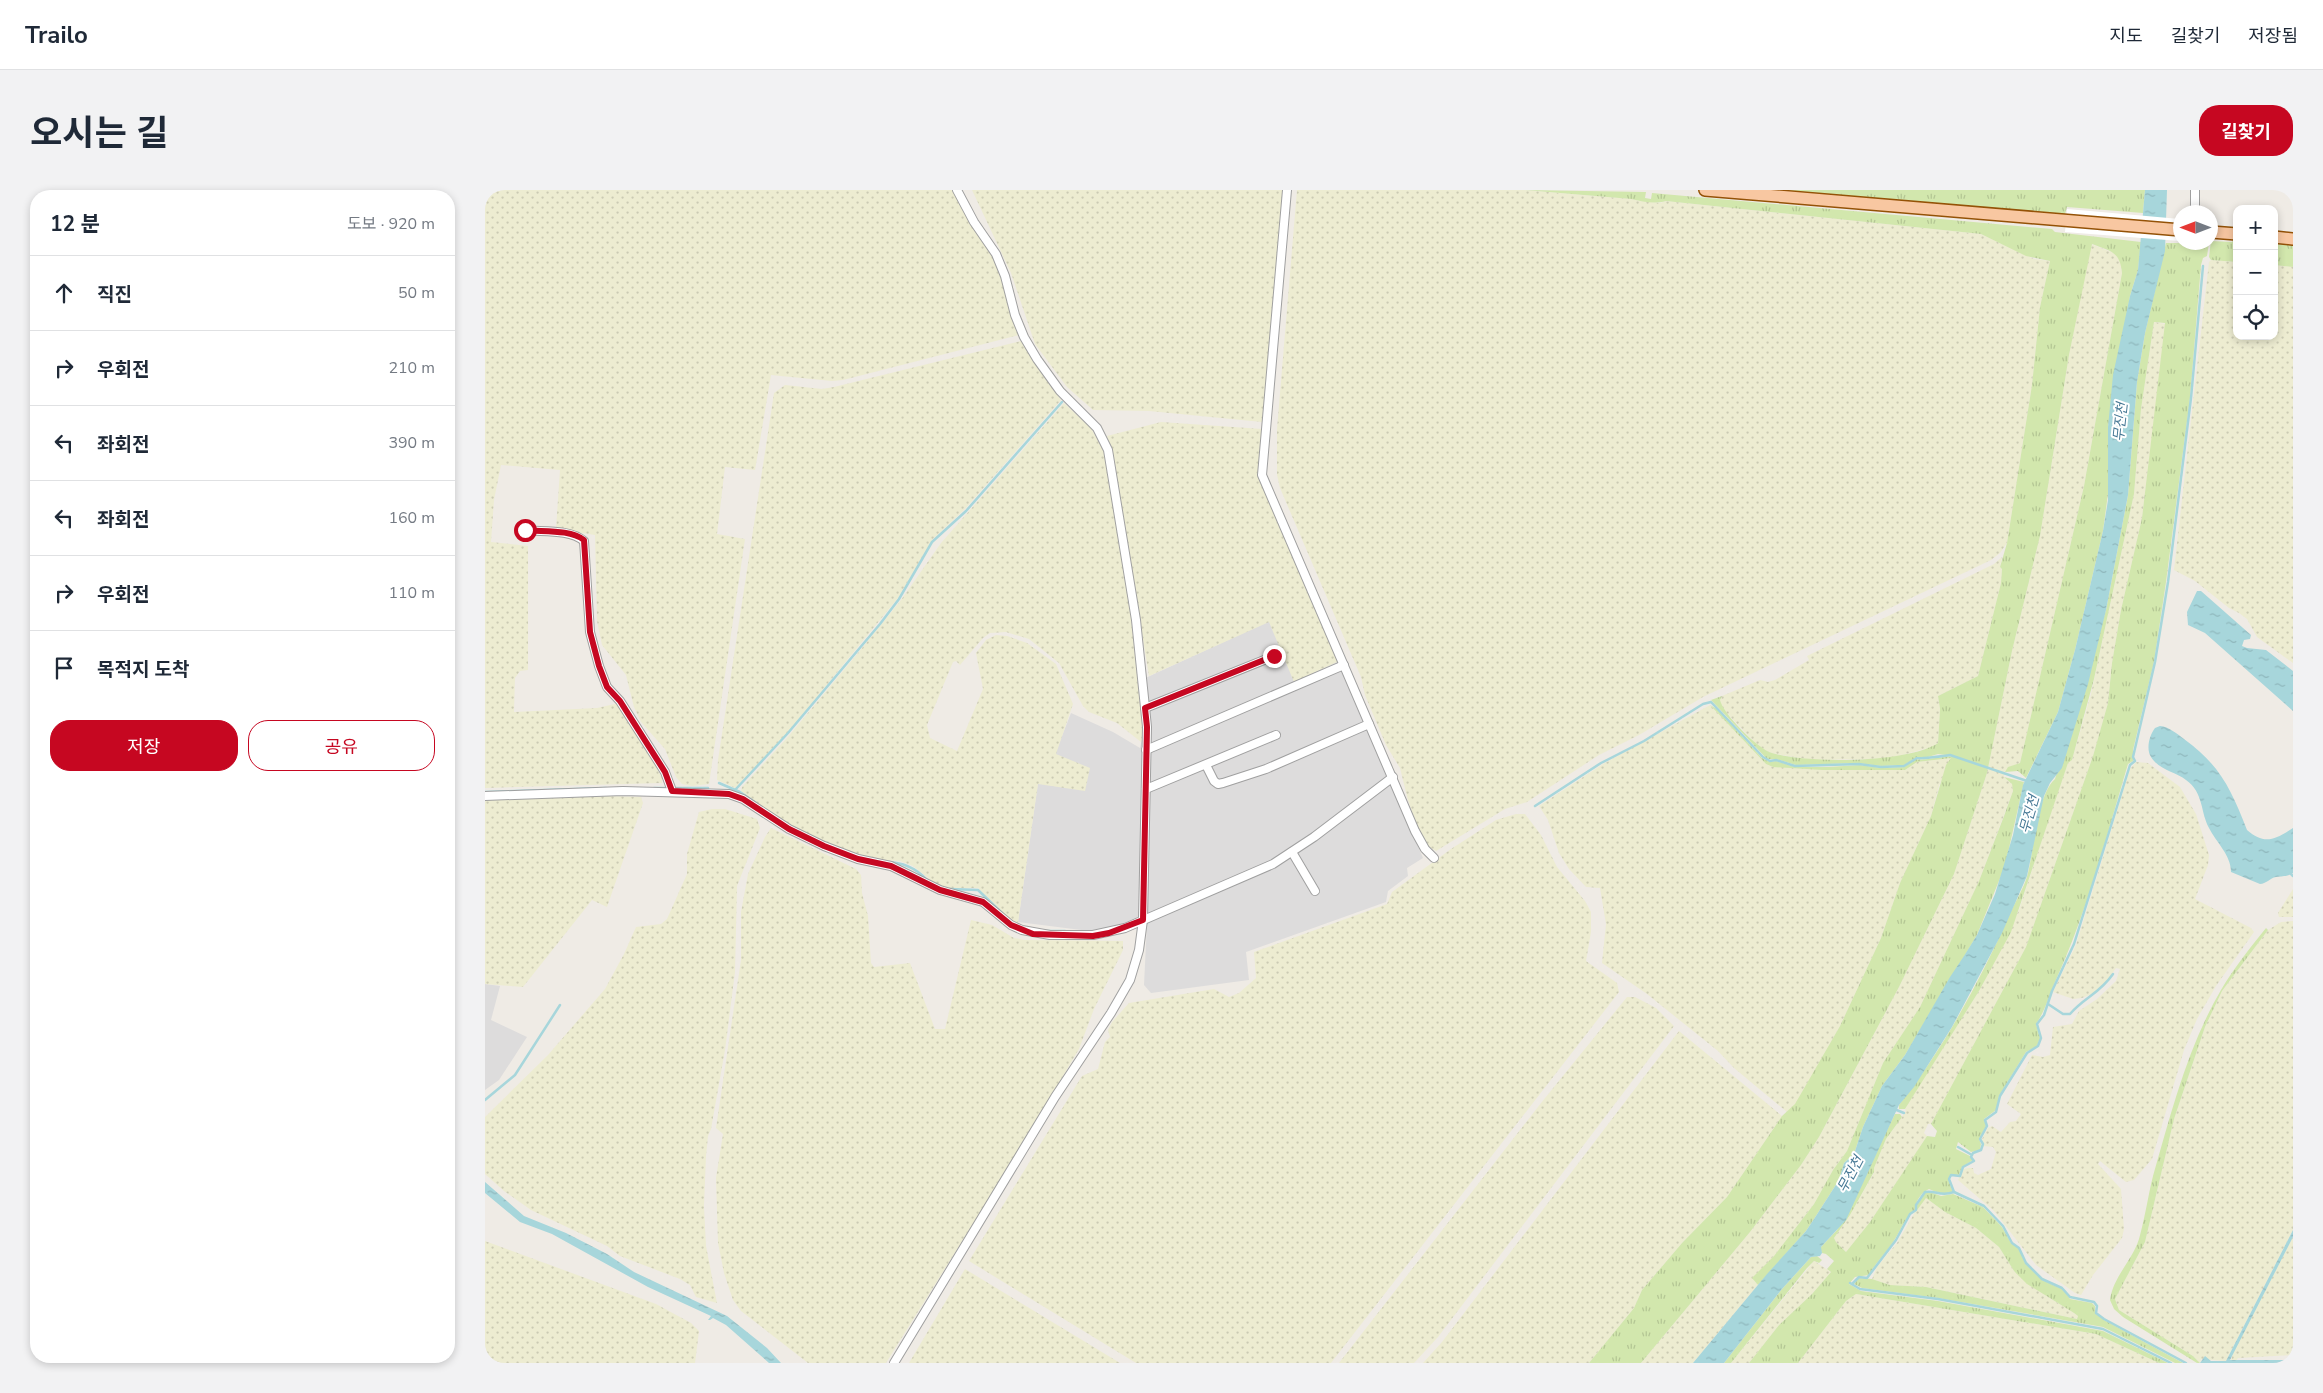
<!DOCTYPE html>
<html lang="ko">
<head>
<meta charset="utf-8">
<style>
	:root { --surface:#fff; --page:#f2f2f3; --text:#1f2937; --muted:#747a83; --line:#e0e1e3; --accent:#c60721 }
	body { margin:0; font-family:"Nunito Sans","Noto Sans KR",sans-serif; background:var(--page); color:var(--text) }
	.controls { position:absolute; right:15px; top:15px; display:grid; overflow:hidden; border-radius:10px; box-shadow:0 2px 8px #0003 }
	.controls button { width:45px; height:45px; display:grid; place-items:center; padding:0; border:0; border-bottom:1px solid var(--line); background:var(--surface); color:var(--text); font:25px sans-serif }
	.compass { position:absolute; left:1688px; top:15px; width:45px; height:45px; border-radius:50%; background:var(--surface); box-shadow:0 2px 8px #0003; rotate:270deg }
	.stop { position:absolute; width:15px; height:15px; margin:-11px; border:4px solid #c60721; border-radius:50%; background:#fff }
	.stop.end { background:#c60721; border-color:#fff; box-shadow:0 1px 5px #0008 }
	.list { margin:0; padding:0; list-style:none }
	h2 { display:flex; justify-content:space-between; align-items:center; height:65px; margin:0; padding:0 20px; font-size:21px }
	h2 small { font-size:16px; font-weight:400; color:var(--muted) }
	.list li { display:grid; grid-template-columns:32px 1fr auto; gap:15px; align-items:center; box-sizing:border-box; height:75px; padding:0 20px; border-top:1px solid var(--line) }
	.list b { display:block; font-size:19px; white-space:nowrap }
	.list em { font-size:16px; font-style:normal; color:var(--muted) }
	.actions { display:flex; gap:10px; padding:15px 20px }
	.actions a { flex:1; padding:11px 0; border:1px solid var(--accent); border-radius:20px; text-align:center; font-size:18px; color:var(--accent) }
	.actions .main { background:var(--accent); color:#fff }
	.icon { flex:none; width:28px; height:28px; fill:none; stroke:currentColor; stroke-width:2; stroke-linecap:round; stroke-linejoin:round }
	.map { position:relative; flex:none; width:1808px; height:1173px; overflow:hidden; border-radius:20px }
	header { display:flex; align-items:center; gap:30px; box-sizing:border-box; height:70px; padding:0 25px; background:var(--surface); border-bottom:1px solid var(--line) }
	header strong { font-size:24px }
	nav { display:flex; gap:28px; margin-inline-start:auto; font-size:18px }
	.intro { display:flex; align-items:center; justify-content:space-between; box-sizing:border-box; height:120px; padding:0 30px }
	h1 { margin:0; font-size:35px }
	.button { padding:12px 22px; border-radius:20px; background:var(--accent); color:#fff; font-size:18px; font-weight:700 }
	main { display:flex; gap:30px; padding:0 30px }
	aside { flex:1; background:var(--surface); border-radius:20px; box-shadow:0 2px 8px #0003 }
	.map>svg:first-child { display:block }
	.residential { fill:#dddcdc }
	.farmland { fill:url(#farmland-dots) }
	.grass { fill:url(#grass-tufts) }
	.water { fill:url(#water-ripples) }
	.pier { fill:#fff }
	.lines { fill:none; stroke-linecap:round; stroke-linejoin:round }
	.stream { stroke:#a7d6db; stroke-width:2.5 }
	.street-casing { stroke:#a0a0a0; stroke-width:10 }
	.primary-casing { stroke:#945206; stroke-width:14 }
	.street { stroke:#fff; stroke-width:8 }
	.primary { stroke:#f8c7a1; stroke-width:11 }
	.route { stroke:#c60721; stroke-width:6 }
	.labels { text-anchor:middle; stroke-width:4; stroke-linejoin:round; paint-order:stroke }
	.water-label { font-size:14px; font-style:italic; fill:#457794; stroke:#fff }
</style>
</head>
<body>
<header>
<strong>Trailo</strong>
<nav><a>지도</a><a>길찾기</a><a>저장됨</a></nav>
</header>
<div class="intro"><h1>오시는 길</h1><a class="button">길찾기</a></div>
<main>
<aside>
<h2>12 분<small>도보 · 920 m</small></h2>
<ul class="list">
<li><svg class="icon" aria-label="ahead" viewBox="0 0 24 24"><path d="M12 20V5M6 11l6-6 6 6"/></svg><div><b>직진</b></div><em>50 m</em></li>
<li><svg class="icon" aria-label="right" viewBox="0 0 24 24"><path d="M7 20v-9h11M14 6l5 5-5 5"/></svg><div><b>우회전</b></div><em>210 m</em></li>
<li><svg class="icon" aria-label="left" viewBox="0 0 24 24"><path d="M17 20v-9H6M10 6l-5 5 5 5"/></svg><div><b>좌회전</b></div><em>390 m</em></li>
<li><svg class="icon" aria-label="left" viewBox="0 0 24 24"><path d="M17 20v-9H6M10 6l-5 5 5 5"/></svg><div><b>좌회전</b></div><em>160 m</em></li>
<li><svg class="icon" aria-label="right" viewBox="0 0 24 24"><path d="M7 20v-9h11M14 6l5 5-5 5"/></svg><div><b>우회전</b></div><em>110 m</em></li>
<li><svg class="icon" aria-label="arrive" viewBox="0 0 24 24"><path d="M6 21V4h12l-3 4 3 4H6"/></svg><div><b>목적지 도착</b></div></li>
</ul>
<div class="actions"><a class="main">저장</a><a>공유</a></div>
</aside>
<div class="map">
<svg width="1808" height="1173" viewBox="0 0 1808 1173">
	<defs>
		<pattern id="farmland-dots" width="8" height="8" patternUnits="userSpaceOnUse" patternTransform="scale(1.25)"><rect width="8" height="8" fill="#edecd1"/><path d="M2 2h.1M6 6h.1" fill="none" stroke="#cbcab3" stroke-width="1.8" stroke-linecap="round"/></pattern>
		<pattern id="grass-tufts" width="24" height="20" patternUnits="userSpaceOnUse" patternTransform="scale(1.25)"><rect width="24" height="20" fill="#d2e7ad"/><path d="M3 7l-1-3M5 7V3M7 7l1-3M15 17l-1-3M17 17v-4M19 17l1-3" fill="none" stroke="#b4c694"/></pattern>
		<pattern id="water-ripples" width="26" height="14" patternUnits="userSpaceOnUse" patternTransform="scale(1.25)"><rect width="26" height="14" fill="#a7d6db"/><path d="M2 4q2-2 4 0t4 0M15 11q2-2 4 0t4 0" fill="none" stroke="#8fb7bc"/></pattern>
	</defs>
	<rect width="100%" height="100%" fill="#efebe5"/>
	<!-- residential -->
	<g class="residential">
		<polygon points="784,431 854,471 938,668 922,678 923,686 903,701 901,712 761,762 764,790 666,803 659,795 662,733 651,729 629,739 612,742 533,732 553,593 600,600 570,564 586,523 628,542 655,558 658,544 654,491"/>
		<polygon points="0,794 15,796 6,830 42,847 14,890 0,900"/>
	</g>
	<!-- farmland -->
	<g class="farmland">
		<polygon points="0,0 467,0 484,32 507,64 515,83 534,145 358,190 347,191 286,185 270,280 240,277 232,344 260,349 224,594 207,596 197,594 191,587 180,559 156,532 149,517 141,485 117,455 112,431 110,345 71,339 75,280 16,275 9,310 6,352 43,356 43,480 35,481 30,488 29,522 112,518 134,513 139,526 160,557 177,588 177,593 0,598"/>
		<polygon points="487,0 800,0 777,232 664,221 608,220 582,197 550,154 526,83"/>
		<polygon points="812,0 1040,0 1146,9 1156,11 1175,13 1181,11 1496,44 1549,69 1565,71 1555,117 1547,195 1522,353 1515,363 1506,370 1218,507 1154,545 1114,565 1042,612 1020,619 951,661 943,656 933,640 923,610 915,578 901,555 880,505 876,487 795,298 792,285 792,239"/>
		<polygon points="1606,54 1629,63 1636,71 1637,83 1599,296 1535,573 1524,577 1520,582 1519,587 1527,594 1528,601 1494,691 1435,817 1398,873 1362,961 1348,980 1329,1014 1289,1066 1268,1088 1273,1095 1208,1173 1156,1173 1265,1042 1316,975 1334,947 1414,797 1469,684 1502,583 1527,461 1555,346 1584,165"/>
		<polygon points="1726,70 1752,72 1752,146 1789,146 1789,75 1808,77 1808,473 1772,447 1762,429 1754,423 1744,418 1710,391 1689,380 1724,72"/>
		<polygon points="1669,132 1681,134 1657,328 1636,420 1627,473 1623,513 1608,566 1541,757 1446,934 1443,934 1439,943 1442,946 1385,1032 1361,1062 1351,1052 1349,1048 1365,1025 1389,983 1389,978 1401,949 1417,927 1421,921 1420,919 1438,889 1494,801 1534,720 1569,613 1583,573 1587,570 1606,504 1649,304 1656,219"/>
		<polygon points="536,151 576,210 480,319 447,350 413,408 303,542 250,598 232,590 233,570 289,203 300,195 337,199 349,197"/>
		<polygon points="579,213 606,238 619,262 644,407 658,544 656,552 632,533 604,522 598,516 574,473 544,449 521,442 505,443 498,448 475,475 471,471 468,472 442,535 445,548 472,561 498,499 491,463 501,450 511,445 522,446 542,453 571,474 588,514 571,564 605,578 600,601 553,594 533,732 531,732 520,725 493,698 462,698 452,695 428,676 415,671 399,670 376,665 346,654 306,636 290,626 256,601 257,597 302,548 373,463 416,410 456,353"/>
		<polygon points="676,232 777,239 774,272 776,292 854,471 809,492 784,432 664,486 627,260 622,246"/>
		<polygon points="1517,367 1515,377 1517,379 1516,393 1493,486 1453,506 1455,519 1453,553 1447,557 1406,568 1386,569 1326,570 1286,563 1274,557 1236,517 1235,510 1237,506 1275,490 1283,492 1290,490 1324,470 1322,466 1509,374"/>
		<polygon points="1225,515 1281,574 1288,577 1420,580 1432,572 1466,568 1454,596 1446,626 1415,693 1396,748 1355,836 1310,915 1302,922 1249,878 1233,861 1162,804 1117,773 1121,734 1115,698 1101,697 1084,679 1074,663 1063,630 1054,616 1118,574"/>
		<polygon points="1651,572 1663,573 1695,597 1711,624 1724,665 1723,675 1710,709 1766,738 1769,742 1731,796 1712,829 1699,860 1667,969 1649,990 1641,992 1615,971 1613,974 1636,999 1639,1039 1637,1048 1608,1085 1596,1105 1590,1103 1551,1075 1509,1021 1473,990 1479,979 1483,978 1488,978 1489,983 1493,985 1506,979 1511,962 1508,957 1499,956 1497,949 1503,938 1507,936 1516,942 1525,932 1531,931 1536,924 1522,914 1547,865 1558,867 1565,865 1568,837 1587,834 1594,821 1612,809 1631,791 1635,779 1631,778 1619,795 1611,802 1597,808 1588,809 1568,802 1591,755 1645,579"/>
		<polygon points="122,606 156,607 158,613 122,717 107,710 38,797 0,794 0,610"/>
		<polygon points="227,619 240,619 272,629 275,638 252,696 250,782 240,860 226,939 223,946 221,966 219,1016 221,1056 232,1113 211,1107 205,1095 195,1089 135,1066 122,1056 46,1020 19,1001 0,984 0,927 63,865 120,799 139,764 151,737 176,734 182,729 202,684 202,664 214,622"/>
		<polygon points="1031,624 1040,624 1056,645 1072,677 1100,711 1106,722 1106,742 1101,771 1132,793 1134,802 846,1173 651,1173 484,1071 597,886 613,879 620,852 625,847 623,840 627,832 644,813 729,799 744,807 754,803 771,788 769,762 902,714 907,702 966,659 1011,630"/>
		<polygon points="286,638 371,679 376,685 377,703 383,726 386,773 389,777 425,773 450,839 460,839 486,730 507,735 529,748 540,750 638,751 638,760 609,819 594,859 534,960 401,1173 323,1173 256,1121 248,1110 239,1083 233,1053 231,988 238,944 231,938 256,770 256,722 263,684 280,647"/>
		<polygon points="1808,699 1808,727 1794,727 1793,723"/>
		<polygon points="1808,731 1808,1040 1741,1171 1716,1169 1715,1173 1708,1166 1634,1120 1630,1109 1660,1052 1689,929 1720,837 1737,801 1783,740 1796,732"/>
		<polygon points="1142,807 1150,807 1171,818 1189,836 953,1147 929,1173 854,1173 1056,913"/>
		<polygon points="1194,841 1297,926 1242,1007 1197,1053 1157,1100 1149,1118 1104,1173 938,1173 957,1152"/>
		<polygon points="1441,1008 1460,1022 1491,1038 1514,1057 1529,1081 1560,1105 1589,1123 1593,1126 1592,1129 1441,1097 1405,1095 1387,1089 1392,1077 1412,1053 1434,1015"/>
		<polygon points="1808,1047 1808,1165 1753,1168 1751,1171 1746,1171 1748,1162"/>
		<polygon points="0,1051 171,1114 206,1133 214,1141 210,1173 0,1173"/>
		<polygon points="1329,1071 1346,1082 1327,1104 1294,1135 1264,1173 1246,1173"/>
		<polygon points="480,1079 635,1173 424,1173"/>
		<polygon points="1371,1104 1611,1144 1674,1173 1313,1173 1361,1111"/>
	</g>
	<!-- grass -->
	<g class="grass">
		<path d="M1040 0 1161 2 1160 8 1166 9 1167 3 1567 39 1570 42 1656 52 1653 80 1645 106 1623 237 1625 289 1618 341 1590 460 1573 522 1541 588 1533 581 1520 582 1523 577 1535 573 1599 296 1637 83C1635 61 1625 61 1607 54L1584 165 1555 346 1527 461 1502 583 1469 684 1414 797 1334 947 1316 975 1265 1042 1156 1173H1104L1149 1118 1157 1100 1197 1053 1242 1007 1297 926 1310 914 1355 836 1396 748 1415 693 1446 626 1461 575 1466 568 1432 572 1420 580H1338L1288 577 1281 574 1225 515 1232 519 1277 568 1285 572 1291 571 1310 577H1343L1375 575 1396 578 1419 577 1431 569C1436 571 1462 566 1468 566L1453 564 1436 569 1432 567 1419 575 1396 576 1373 573 1311 575 1291 569H1282L1226 510 1237 506 1235 510C1238 524 1273 559 1287 563 1322 574 1423 573 1453 553L1455 519 1453 506 1493 486 1516 393 1517 379 1515 377 1522 353 1547 195 1555 117 1565 71 1541 66 1496 44 1181 11C1170 14 1158 12 1146 9Z"/>
		<polygon points="1277,0 1660,0 1658,23 1582,17 1580,24 1574,24"/>
		<polygon points="1748,50 1752,50 1752,72 1726,70 1724,67 1726,51 1747,52"/>
		<path d="M1681 53H1724L1722 66 1718 68 1716 75 1705 208 1681 392 1669 472 1648 560V571L1643 574C1621 648 1602 722 1570 792 1564 806 1560 821 1551 834L1555 848 1552 856 1541 862 1514 906 1511 920 1499 929 1501 936 1494 949 1496 954 1495 960 1486 962 1473 952 1471 959 1485 966 1488 970 1477 977 1474 985 1464 986V992L1468 1002 1456 1004 1444 999C1437 1002 1430 1011 1430 1020 1419 1029 1418 1036 1410 1049 1402 1062 1391 1072 1384 1085L1370 1087 1364 1094 1376 1101 1453 1111 1618 1141 1683 1173H1674L1611 1144 1371 1104 1361 1111 1313 1173H1264L1294 1135 1327 1104 1346 1082 1342 1079 1349 1071 1341 1064 1337 1063 1335 1058 1352 1040 1410 924H1415L1417 927 1401 949 1389 978V982L1365 1025 1349 1048 1351 1052 1361 1062 1385 1032 1442 946 1450 947 1452 941 1446 934 1541 757 1608 566 1623 513 1627 473 1636 420 1657 328 1680 133 1669 132 1656 219 1649 304 1609 489 1587 570 1583 573 1526 742 1494 801 1420 919H1414V915C1458 859 1494 793 1523 728 1529 713 1539 699 1543 683 1549 659 1552 605 1570 589L1621 420 1643 305 1652 192 1660 143Z"/>
		<polygon points="1789,54 1808,55 1808,77 1789,75"/>
		<polygon points="1519,587 1539,592 1520,676 1492,745 1420,865 1397,896 1378,937 1369,964 1359,973 1354,990 1329,1029 1321,1041 1273,1095 1267,1088 1289,1066 1329,1014 1348,980 1362,961 1398,873 1435,817 1494,691 1519,626 1528,601 1527,594"/>
		<path d="M1781 738 1783 740 1737 801 1720 837 1689 929 1660 1052 1630 1109 1634 1120 1708 1166 1715 1173H1712L1638 1127 1629 1119 1625 1110C1628 1087 1647 1071 1654 1049 1660 1028 1663 1006 1668 986 1686 923 1703 856 1736 800 1749 778 1765 758 1781 738Z"/>
		<polygon points="1445,1002 1456,1006 1468,1004 1498,1017 1517,1037 1526,1053 1534,1058 1540,1073 1557,1090 1579,1100 1585,1109 1607,1113 1610,1116 1610,1123 1619,1130 1698,1173 1690,1173 1618,1137 1453,1108 1377,1098 1369,1094 1374,1088 1387,1089 1405,1095 1441,1097 1592,1129 1593,1126 1589,1123 1542,1094 1529,1081 1514,1057 1491,1038 1460,1022 1441,1008 1432,1020 1432,1015 1440,1003"/>
		<polygon points="1332,1066 1337,1070 1334,1073 1329,1071 1322,1078 1246,1173 1239,1173 1297,1099 1326,1067"/>
	</g>
	<!-- water -->
	<g class="water">
		<polygon points="1660,0 1682,0 1680,61 1660,143 1652,192 1643,305 1621,420 1603,494 1577,578 1565,593 1559,606 1542,686 1517,743 1467,837 1429,897 1414,915 1361,1030 1336,1057 1337,1063 1335,1066 1326,1067 1297,1099 1239,1173 1208,1173 1282,1084 1321,1041 1329,1029 1354,990 1359,973 1369,964 1378,937 1397,896 1420,865 1465,787 1479,766 1492,745 1510,704 1528,645 1538,595 1573,522 1590,460 1618,341 1623,310 1623,237 1628,185 1645,106 1653,80"/>
		<polygon points="1712,401 1716,401 1766,445 1765,449 1759,450 1757,456 1762,458 1781,460 1808,481 1808,521 1720,443 1703,435 1702,422"/>
		<path d="M1675 536C1684 537 1691 543 1699 549 1735 575 1746 599 1762 640 1779 655 1790 650 1808 638V683C1801 687 1799 686 1791 687 1785 688 1781 694 1775 694L1746 682C1746 665 1731 652 1724 638 1715 621 1719 603 1701 590 1691 582 1674 580 1666 567 1661 559 1664 546 1670 538Z"/>
		<polygon points="0,992 39,1026 81,1043 122,1064 149,1082 242,1126 282,1158 296,1173 284,1173 241,1135 228,1128 225,1130 223,1130 226,1126 163,1097 67,1044 35,1032 0,1003"/>
		<polygon points="1808,1040 1808,1047 1745,1170 1808,1170 1808,1173 1715,1173 1720,1166 1726,1171 1741,1171"/>
	</g>
	<!-- pier -->
	<polygon class="pier" points="1582,19 1695,29 1695,51 1580,42"/>
	<g class="lines">
		<!-- stream -->
		<g class="stream">
			<polyline points="234,593 255,602 271,613"/>
			<polyline points="169,598 183,598"/>
			<polyline points="189,598 223,598"/>
			<polyline points="250,600 303,543 395,434 414,409 447,352 481,321 577,212"/>
			<polyline points="0,602 121,598"/>
			<path d="M1050 616 1116 573 1159 551 1218 514 1226 512 1278 567 1285 571 1291 570 1310 576 1374 574 1396 577 1419 576 1432 568C1434 569 1460 566 1465 565L1542 591"/>
			<path d="M401 672C417 672 431 678 442 690"/>
			<polyline points="1806,684 1808,686"/>
			<polyline points="465,699 493,700 517,723"/>
			<polyline points="560,741 580,741"/>
			<path d="M1563 814 1578 824H1585C1600 807 1614 804 1628 784"/>
			<polyline points="0,910 30,885 75,815"/>
			<polyline points="1409,919 1419,923"/>
			<polyline points="1473,957 1487,965"/>
			<polyline points="1365,1093 1375,1099 1453,1109 1618,1139 1686,1173"/>
			<path d="M1367 1094 1374 1087 1382 1088 1411 1050 1425 1024 1431 1020V1015L1440 1002C1451 1000 1455 1007 1469 1002"/>
			<polyline points="1701,1173 1619,1129 1611,1123 1612,1116 1609,1112 1585,1107 1577,1098 1557,1089 1541,1073 1534,1058 1527,1053 1518,1036 1499,1016 1469,1002 1464,989 1466,985 1475,986 1478,977 1489,971 1486,967 1488,963 1496,960 1498,954 1495,949 1502,936 1500,930 1511,922 1515,906 1542,863 1553,856 1556,848 1552,834 1559,825 1567,801 1589,754 1645,575 1650,571 1648,567 1670,472 1683,392 1706,208 1718,76"/>
		</g>
		<defs>
			<g id="street">
				<polyline points="802,0 777,285 930,641 940,659 949,668"/>
				<polyline points="1710,0 1710,22"/>
				<path d="M40 340C58 342 85 339 99 351L105 442 114 476 122 497 135 511 180 582 187 601"/>
				<polyline points="660,518 789,466"/>
				<polyline points="661,560 859,475"/>
				<polyline points="721,575 729,591 733,594 738,593 781,579 884,534"/>
				<polyline points="661,599 791,545"/>
				<polyline points="0,606 138,601 244,604 258,609 304,639 339,656 373,669 406,676 455,700 498,712 526,735 537,740 565,745 608,745 640,738 788,674 829,647 908,587"/>
				<polyline points="807,662 830,701"/>
				<polyline points="409,1173 570,907 626,823 645,790 654,760 658,730 662,537 651,430 623,260 612,238 575,201 552,169 539,147 530,125 520,86 511,64 489,32 472,0"/>
			</g>
			<g id="primary">
				<polyline points="1220,0 1696,40"/>
				<polyline points="1726,42 1752,44"/>
				<polyline points="1789,47 1808,49"/>
			</g>
		</defs>
		<!-- street casing -->
		<use href="#street" class="street-casing"/>
		<!-- primary casing -->
		<use href="#primary" class="primary-casing"/>
		<!-- street -->
		<use href="#street" class="street"/>
		<!-- primary -->
		<use href="#primary" class="primary"/>
	</g>
	<g class="lines">
		<!-- route -->
		<path class="route" d="M40 340C58 342 85 339 99 350L105 442 114 476 122 497 135 511 180 582 187 601 244 604 258 609 304 639 339 656 373 669 406 676 455 700 498 712 526 735 548 744 608 746 624 743 658 730 662 537 660 518 789 466"/>
	</g>
	<g class="labels">
		<!-- water labels -->
		<g class="water-label">
			<text transform="translate(1635 232) rotate(-84)" y="5">무진천</text>
			<text transform="translate(1544 624) rotate(-74)" y="5">무진천</text>
			<text transform="translate(1365 984) rotate(-62)" y="5">무진천</text>
		</g>
	</g>
</svg>
<div class="controls">
<button>+</button>
<button>−</button>
<button><svg class="icon" aria-label="locate" viewBox="0 0 24 24"><circle cx="12" cy="12" r="6"/><path d="M12 2v4M12 18v4M2 12h4M18 12h4"/></svg></button>
</div>
<svg class="compass" viewBox="-18 -18 36 36"><path d="M0-13l5 13h-10z" fill="#e53935"/><path d="M0 13l5-13h-10z" fill="#747a83"/></svg>
<div class="stop" style="left:40px;top:340px"></div>
<div class="stop end" style="left:789px;top:466px"></div>
</div>
</main>
</body>
</html>
